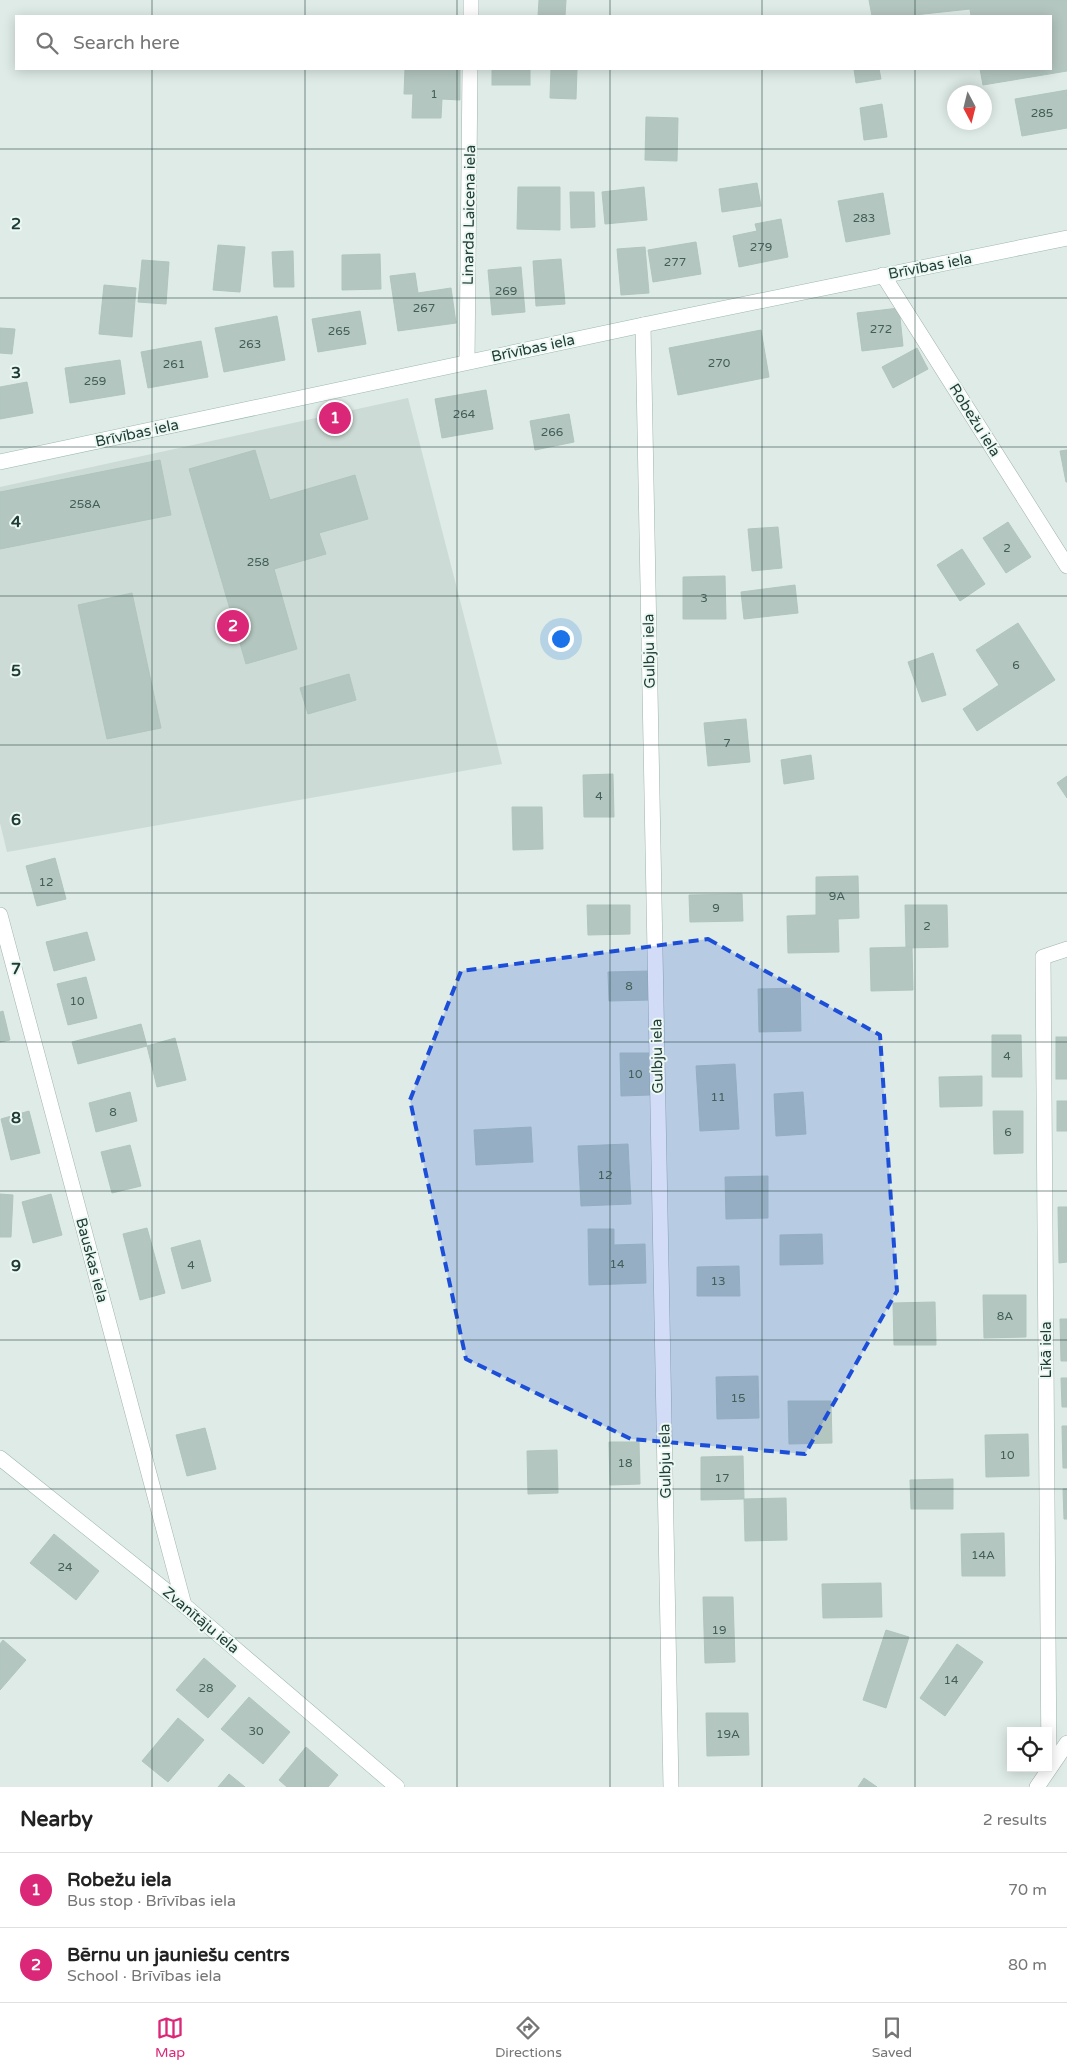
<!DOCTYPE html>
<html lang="en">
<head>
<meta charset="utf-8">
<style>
	:root { --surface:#fff; --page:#f2f2f2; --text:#222; --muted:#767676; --line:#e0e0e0; --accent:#db2777 }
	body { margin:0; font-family:"Varela Round",sans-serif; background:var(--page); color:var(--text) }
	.controls { position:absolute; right:15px; bottom:15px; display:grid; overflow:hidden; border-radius:0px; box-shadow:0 2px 12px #0003 }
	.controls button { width:45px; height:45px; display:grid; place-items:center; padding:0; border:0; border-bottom:1px solid var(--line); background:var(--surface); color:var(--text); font:25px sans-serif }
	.compass { position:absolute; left:947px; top:85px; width:45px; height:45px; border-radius:50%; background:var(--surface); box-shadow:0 2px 12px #0003; rotate:173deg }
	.you { position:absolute; left:560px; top:638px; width:18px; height:18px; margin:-12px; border:4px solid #fff; border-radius:50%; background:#1a73e8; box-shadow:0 0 0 8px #1a73e833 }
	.badge { display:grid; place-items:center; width:32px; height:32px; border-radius:50%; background:var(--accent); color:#fff; font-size:16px; font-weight:700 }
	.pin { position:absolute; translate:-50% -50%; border:2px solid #fff; box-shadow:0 1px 5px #0006 }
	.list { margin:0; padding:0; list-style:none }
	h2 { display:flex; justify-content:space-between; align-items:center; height:65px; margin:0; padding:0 20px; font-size:21px }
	h2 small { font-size:16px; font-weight:400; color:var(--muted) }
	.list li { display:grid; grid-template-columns:32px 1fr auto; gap:15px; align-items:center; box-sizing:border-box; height:75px; padding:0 20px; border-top:1px solid var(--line) }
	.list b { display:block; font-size:19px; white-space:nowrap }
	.list p { margin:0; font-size:16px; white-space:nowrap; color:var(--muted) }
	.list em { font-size:16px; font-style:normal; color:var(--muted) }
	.icon { flex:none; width:28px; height:28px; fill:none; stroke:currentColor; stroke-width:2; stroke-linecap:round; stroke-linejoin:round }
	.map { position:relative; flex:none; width:1067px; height:1787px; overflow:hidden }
	.search { position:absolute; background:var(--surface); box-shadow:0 2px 12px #0003; left:15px; right:15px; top:15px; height:55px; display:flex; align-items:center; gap:12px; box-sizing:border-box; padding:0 18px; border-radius:0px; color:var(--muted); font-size:19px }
	.sheet { height:215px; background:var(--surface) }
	nav { display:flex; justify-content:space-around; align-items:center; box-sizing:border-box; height:70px; border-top:1px solid var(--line); background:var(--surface); font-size:14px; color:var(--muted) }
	nav a { display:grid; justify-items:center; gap:2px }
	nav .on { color:var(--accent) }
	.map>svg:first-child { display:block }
	.built { fill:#ccdbd5 }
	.building { fill:#b3c6bf; stroke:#b0c5be }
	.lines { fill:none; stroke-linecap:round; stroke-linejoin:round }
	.street-casing { stroke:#a0b3ae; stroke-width:16 }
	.secondary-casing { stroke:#9bb8b0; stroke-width:16 }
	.street { stroke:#fff; stroke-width:15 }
	.secondary { stroke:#fff; stroke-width:15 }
	.marked { fill:#1d4ed8; fill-opacity:0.2; stroke:#1d4ed8; stroke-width:4; stroke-dasharray:10 6; stroke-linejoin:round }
	.grid { fill:none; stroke:#1d3c36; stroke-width:1; stroke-opacity:0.55 }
	.labels { text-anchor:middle; stroke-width:4; stroke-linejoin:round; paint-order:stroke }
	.number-label { font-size:12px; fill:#425e58 }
	.street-label { font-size:15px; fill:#1d3c36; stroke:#eef8f3 }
	.grid-label { font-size:16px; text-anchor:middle; font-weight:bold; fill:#1d3c36; stroke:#eef8f3; stroke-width:4; stroke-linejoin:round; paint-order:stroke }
</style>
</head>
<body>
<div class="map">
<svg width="1067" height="1787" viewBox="0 0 1067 1787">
	<rect width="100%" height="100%" fill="#deebe6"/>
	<!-- built -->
	<polygon class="built" points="408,398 502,764 7,852 0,823 0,487"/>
	<!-- building -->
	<g class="building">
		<polygon points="539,0 566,0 565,16 538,16"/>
		<polygon points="869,0 1067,0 1067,71 983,85 980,69 1051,69 1051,16 971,16 970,9 905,16 872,16"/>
		<polygon points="405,69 460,69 460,100 442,99 441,118 412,118 413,94 404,94"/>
		<rect x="492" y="69" width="38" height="16"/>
		<polygon points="551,69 577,69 576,99 550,98"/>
		<polygon points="854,69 879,69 881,79 856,83"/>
		<polygon points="1067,90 1067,128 1022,136 1015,99"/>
		<polygon points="882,104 887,137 864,140 860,108"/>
		<polygon points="646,117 678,118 677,161 645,160"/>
		<polygon points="757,183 761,206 722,212 719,189"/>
		<polygon points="518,187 560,187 560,230 517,229"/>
		<polygon points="644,187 647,220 605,224 602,192"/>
		<polygon points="570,192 594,192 595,227 571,228"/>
		<polygon points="883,193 890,234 846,242 838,201"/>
		<polygon points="781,219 788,257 739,267 733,236 757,231 755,224"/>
		<polygon points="696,242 701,274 653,282 648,250"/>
		<polygon points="218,245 245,247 240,292 213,290"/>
		<polygon points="645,247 649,293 621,295 617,249"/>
		<polygon points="293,251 294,287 274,287 272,252"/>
		<polygon points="380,254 381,289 342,290 342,255"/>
		<polygon points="561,259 565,304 536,306 533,261"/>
		<polygon points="142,260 169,262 166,304 138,302"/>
		<polygon points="521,267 525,312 492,315 488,270"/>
		<polygon points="415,273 418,293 451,288 456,323 398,331 390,276"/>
		<polygon points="104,285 136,288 132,337 99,334"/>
		<polygon points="899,308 903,346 862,351 857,313"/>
		<polygon points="360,311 366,344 318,352 312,319"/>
		<polygon points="277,316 285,360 224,372 215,328"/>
		<polygon points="0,328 15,329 12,354 0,353"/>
		<polygon points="761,330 769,377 678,395 669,348"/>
		<polygon points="201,341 208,377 148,388 141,352"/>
		<polygon points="917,348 928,369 893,388 882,367"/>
		<polygon points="120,360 125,394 70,403 65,368"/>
		<polygon points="27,382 33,413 0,419 0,387"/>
		<polygon points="486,390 493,429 442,438 435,399"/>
		<polygon points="569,414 574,442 535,450 530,421"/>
		<polygon points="255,450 270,500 355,475 368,519 319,533 326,554 274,569 297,649 246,664 189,469"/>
		<polygon points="1067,450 1067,482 1066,482 1060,451"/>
		<polygon points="160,460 171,515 0,549 0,492"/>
		<polygon points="1008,522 1031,557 1006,573 983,538"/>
		<polygon points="778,527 782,568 752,571 748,529"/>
		<polygon points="962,549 985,584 960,601 937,565"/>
		<polygon points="725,576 726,619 683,619 683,577"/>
		<polygon points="795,585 798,613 744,619 741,592"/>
		<polygon points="132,593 161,728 107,739 78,605"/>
		<polygon points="1018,623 1055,680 977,731 963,709 999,685 976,650"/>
		<polygon points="933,653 946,695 922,702 908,662"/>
		<polygon points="349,674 356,700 308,714 300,688"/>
		<polygon points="746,719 750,762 708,766 704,723"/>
		<polygon points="811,755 814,779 784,784 781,760"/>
		<polygon points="613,774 614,817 584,817 583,775"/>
		<polygon points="1067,776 1067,798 1057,783"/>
		<polygon points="512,807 542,807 543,849 513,850"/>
		<polygon points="55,858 66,899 37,906 26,866"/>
		<polygon points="858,876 859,918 838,919 839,952 788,953 787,916 816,915 816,877"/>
		<polygon points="742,894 743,921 690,922 689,895"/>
		<polygon points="587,905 630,905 630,934 588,935"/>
		<polygon points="905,905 947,905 948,947 906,948"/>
		<polygon points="87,932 95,960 54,971 46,942"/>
		<polygon points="912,947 913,990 871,991 870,948"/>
		<polygon points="650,971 651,1000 609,1001 608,972"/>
		<polygon points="86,977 97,1018 68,1025 57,984"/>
		<polygon points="800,988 801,1031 759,1032 758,989"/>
		<polygon points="3,1011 10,1040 0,1042 0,1012"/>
		<polygon points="141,1024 147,1046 78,1064 72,1042"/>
		<polygon points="992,1035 1021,1035 1022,1077 992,1077"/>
		<rect x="1056" y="1037" width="11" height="42"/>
		<polygon points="175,1038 186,1080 157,1087 147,1046"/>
		<polygon points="620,1053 650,1053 650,1095 621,1096"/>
		<polygon points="735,1064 739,1129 700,1131 696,1066"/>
		<polygon points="982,1076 982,1106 940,1107 939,1077"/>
		<polygon points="130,1092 137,1121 96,1132 89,1103"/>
		<polygon points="803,1092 806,1134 776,1136 774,1094"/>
		<rect x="1057" y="1101" width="10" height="30"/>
		<polygon points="29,1111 40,1153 11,1160 1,1119"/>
		<polygon points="993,1111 1023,1111 1023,1153 994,1154"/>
		<polygon points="531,1127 533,1162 476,1165 474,1130"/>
		<polygon points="628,1144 631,1204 581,1206 578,1146"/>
		<polygon points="130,1145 141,1186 112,1193 101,1152"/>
		<polygon points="768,1176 768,1218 726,1219 725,1177"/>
		<polygon points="0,1194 13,1195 11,1237 0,1237"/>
		<polygon points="51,1194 62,1235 33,1243 22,1202"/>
		<polygon points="1058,1207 1067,1207 1067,1262 1059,1263"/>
		<polygon points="147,1228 165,1293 140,1300 123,1234"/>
		<polygon points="588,1229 614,1229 614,1245 645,1244 646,1283 589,1285"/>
		<polygon points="822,1234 823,1264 780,1265 780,1235"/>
		<polygon points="200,1240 211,1281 182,1289 171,1248"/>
		<polygon points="739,1266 740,1296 697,1296 697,1267"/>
		<polygon points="983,1295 1026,1295 1026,1337 984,1338"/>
		<polygon points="935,1302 936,1345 894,1345 893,1303"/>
		<polygon points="1060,1319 1067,1319 1067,1361 1061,1361"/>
		<polygon points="758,1376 759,1418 717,1419 716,1377"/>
		<polygon points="1061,1378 1067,1378 1067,1407 1062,1407"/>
		<polygon points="788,1401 831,1401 832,1443 789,1444"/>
		<polygon points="1062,1426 1067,1426 1067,1468 1063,1468"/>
		<polygon points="205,1428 216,1469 187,1476 176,1435"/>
		<polygon points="1028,1434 1029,1476 986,1477 985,1435"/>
		<polygon points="609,1442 639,1442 640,1484 610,1485"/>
		<polygon points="557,1450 558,1493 528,1494 527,1451"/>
		<polygon points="743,1456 744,1499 701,1500 701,1457"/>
		<polygon points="953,1479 953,1509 911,1509 910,1480"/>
		<polygon points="1063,1489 1067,1489 1067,1519 1064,1519"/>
		<polygon points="786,1498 787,1540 745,1541 744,1499"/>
		<polygon points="1004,1533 1005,1576 962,1576 961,1534"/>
		<polygon points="54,1534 99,1571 76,1600 30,1563"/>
		<polygon points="881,1583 882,1617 823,1618 822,1584"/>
		<polygon points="703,1597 733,1597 735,1662 705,1663"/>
		<polygon points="886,1630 909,1637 886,1708 863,1700"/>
		<polygon points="3,1640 26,1660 0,1690 0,1644"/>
		<polygon points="957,1644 983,1662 945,1716 920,1698"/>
		<polygon points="204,1658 236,1686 208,1718 176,1690"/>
		<polygon points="249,1697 290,1732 263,1764 221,1729"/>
		<polygon points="706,1713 748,1713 749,1755 707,1756"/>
		<polygon points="178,1718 204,1740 168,1782 142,1761"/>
		<polygon points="306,1747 338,1775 328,1787 287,1787 279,1780"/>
		<polygon points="229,1774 245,1787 218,1787"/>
		<polygon points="864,1778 877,1787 858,1787"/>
	</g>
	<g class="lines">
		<defs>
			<g id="street">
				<polyline points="471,16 471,0"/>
				<polyline points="883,275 1067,566"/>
				<polyline points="643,325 671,1787"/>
				<polyline points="467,362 470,69"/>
				<polyline points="0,915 184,1605"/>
				<polyline points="1049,1768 1043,957 1067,949"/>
				<polyline points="1037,1787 1067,1743"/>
			</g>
			<g id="secondary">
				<polyline points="0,462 643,325 1067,238"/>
				<polyline points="0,1458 184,1605 397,1787"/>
			</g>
		</defs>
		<!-- street casing -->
		<use href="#street" class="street-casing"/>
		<!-- secondary casing -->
		<use href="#secondary" class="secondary-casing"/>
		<!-- street -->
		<use href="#street" class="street"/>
		<!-- secondary -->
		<use href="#secondary" class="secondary"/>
	</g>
	<!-- marked area -->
	<path class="marked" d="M708 939 880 1035 897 1291 805 1454 631 1439 466 1359 410 1100 461 971Z"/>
	<!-- grid -->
	<path class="grid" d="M152 0V16M305 0V16M457 0V16M610 0V16M762 0V16M915 0V16M152 69V1787M305 69V1787M457 69V1787M610 69V1787M762 69V1787M915 69V1787M0 149H1067M0 298H1067M0 447H1067M0 596H1067M0 745H1067M0 893H1067M0 1042H1067M0 1191H1067M0 1340H1067M0 1489H1067M0 1638H1067"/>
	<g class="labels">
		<!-- number labels -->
		<g class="number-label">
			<text x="434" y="98">1</text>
			<text x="1042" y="117">285</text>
			<text x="864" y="222">283</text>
			<text x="761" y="251">279</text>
			<text x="675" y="266">277</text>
			<text x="506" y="295">269</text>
			<text x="424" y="312">267</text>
			<text x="881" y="333">272</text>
			<text x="339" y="335">265</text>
			<text x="250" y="348">263</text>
			<text x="719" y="367">270</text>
			<text x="174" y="368">261</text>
			<text x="95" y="385">259</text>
			<text x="464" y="418">264</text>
			<text x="552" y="436">266</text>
			<text x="85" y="508">258A</text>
			<text x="1007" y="552">2</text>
			<text x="258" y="566">258</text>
			<text x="704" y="602">3</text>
			<text x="1016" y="669">6</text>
			<text x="727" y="747">7</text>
			<text x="599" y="800">4</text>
			<text x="46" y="886">12</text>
			<text x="837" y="900">9A</text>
			<text x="716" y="912">9</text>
			<text x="927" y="930">2</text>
			<text x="629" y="990">8</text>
			<text x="77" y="1005">10</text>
			<text x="1007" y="1060">4</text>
			<text x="635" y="1078">10</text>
			<text x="718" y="1101">11</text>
			<text x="113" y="1116">8</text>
			<text x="1008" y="1136">6</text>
			<text x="605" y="1179">12</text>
			<text x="617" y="1268">14</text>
			<text x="191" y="1269">4</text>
			<text x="718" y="1285">13</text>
			<text x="1005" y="1320">8A</text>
			<text x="738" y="1402">15</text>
			<text x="1007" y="1459">10</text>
			<text x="625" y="1467">18</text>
			<text x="722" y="1482">17</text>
			<text x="983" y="1559">14A</text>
			<text x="65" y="1571">24</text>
			<text x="719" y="1634">19</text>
			<text x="951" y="1684">14</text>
			<text x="206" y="1692">28</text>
			<text x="256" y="1735">30</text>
			<text x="728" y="1738">19A</text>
		</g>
		<!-- street labels -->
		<g class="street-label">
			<text transform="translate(469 215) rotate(-89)" y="5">Linarda Laicena iela</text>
			<text transform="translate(930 266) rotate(-11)" y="5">Brīvības iela</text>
			<text transform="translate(533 348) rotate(-12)" y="5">Brīvības iela</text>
			<text transform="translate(975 420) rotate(58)" y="5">Robežu iela</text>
			<text transform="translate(137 433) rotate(-12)" y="5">Brīvības iela</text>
			<text transform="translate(649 651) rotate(-91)" y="5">Gulbju iela</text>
			<text transform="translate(657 1056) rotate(-91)" y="5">Gulbju iela</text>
			<text transform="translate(92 1260) rotate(75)" y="5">Bauskas iela</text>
			<text transform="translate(1046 1350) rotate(-90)" y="5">Līkā iela</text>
			<text transform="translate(665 1461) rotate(-91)" y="5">Gulbju iela</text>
			<text transform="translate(201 1620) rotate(40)" y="5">Zvanītāju iela</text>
		</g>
	</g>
	<g class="grid-label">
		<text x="16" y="229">2</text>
		<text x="16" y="378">3</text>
		<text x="16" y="527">4</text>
		<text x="16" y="676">5</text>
		<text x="16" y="825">6</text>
		<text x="16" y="974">7</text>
		<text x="16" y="1123">8</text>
		<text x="16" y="1271">9</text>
	</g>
</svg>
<div class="controls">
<button><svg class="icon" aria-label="locate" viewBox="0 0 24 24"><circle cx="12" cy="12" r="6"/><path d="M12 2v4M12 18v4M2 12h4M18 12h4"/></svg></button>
</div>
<svg class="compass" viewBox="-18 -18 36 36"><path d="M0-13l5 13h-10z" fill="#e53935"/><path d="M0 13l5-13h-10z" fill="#767676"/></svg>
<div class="you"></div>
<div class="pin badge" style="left:335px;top:418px">1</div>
<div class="pin badge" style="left:233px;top:626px">2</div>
<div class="search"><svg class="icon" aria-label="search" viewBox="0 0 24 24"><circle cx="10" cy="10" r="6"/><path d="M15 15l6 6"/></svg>Search here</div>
</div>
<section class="sheet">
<h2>Nearby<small>2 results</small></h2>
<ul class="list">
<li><span class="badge">1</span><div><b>Robežu iela</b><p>Bus stop · Brīvības iela</p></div><em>70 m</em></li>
<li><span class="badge">2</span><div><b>Bērnu un jauniešu centrs</b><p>School · Brīvības iela</p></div><em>80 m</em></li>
</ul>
</section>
<nav>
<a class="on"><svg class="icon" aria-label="map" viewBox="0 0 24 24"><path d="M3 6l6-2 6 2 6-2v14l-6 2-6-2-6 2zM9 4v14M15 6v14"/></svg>Map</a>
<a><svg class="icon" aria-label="directions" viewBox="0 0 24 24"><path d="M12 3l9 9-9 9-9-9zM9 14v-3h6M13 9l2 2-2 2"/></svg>Directions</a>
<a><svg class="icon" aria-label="saved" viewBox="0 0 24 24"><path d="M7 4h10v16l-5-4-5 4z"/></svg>Saved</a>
</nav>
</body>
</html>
